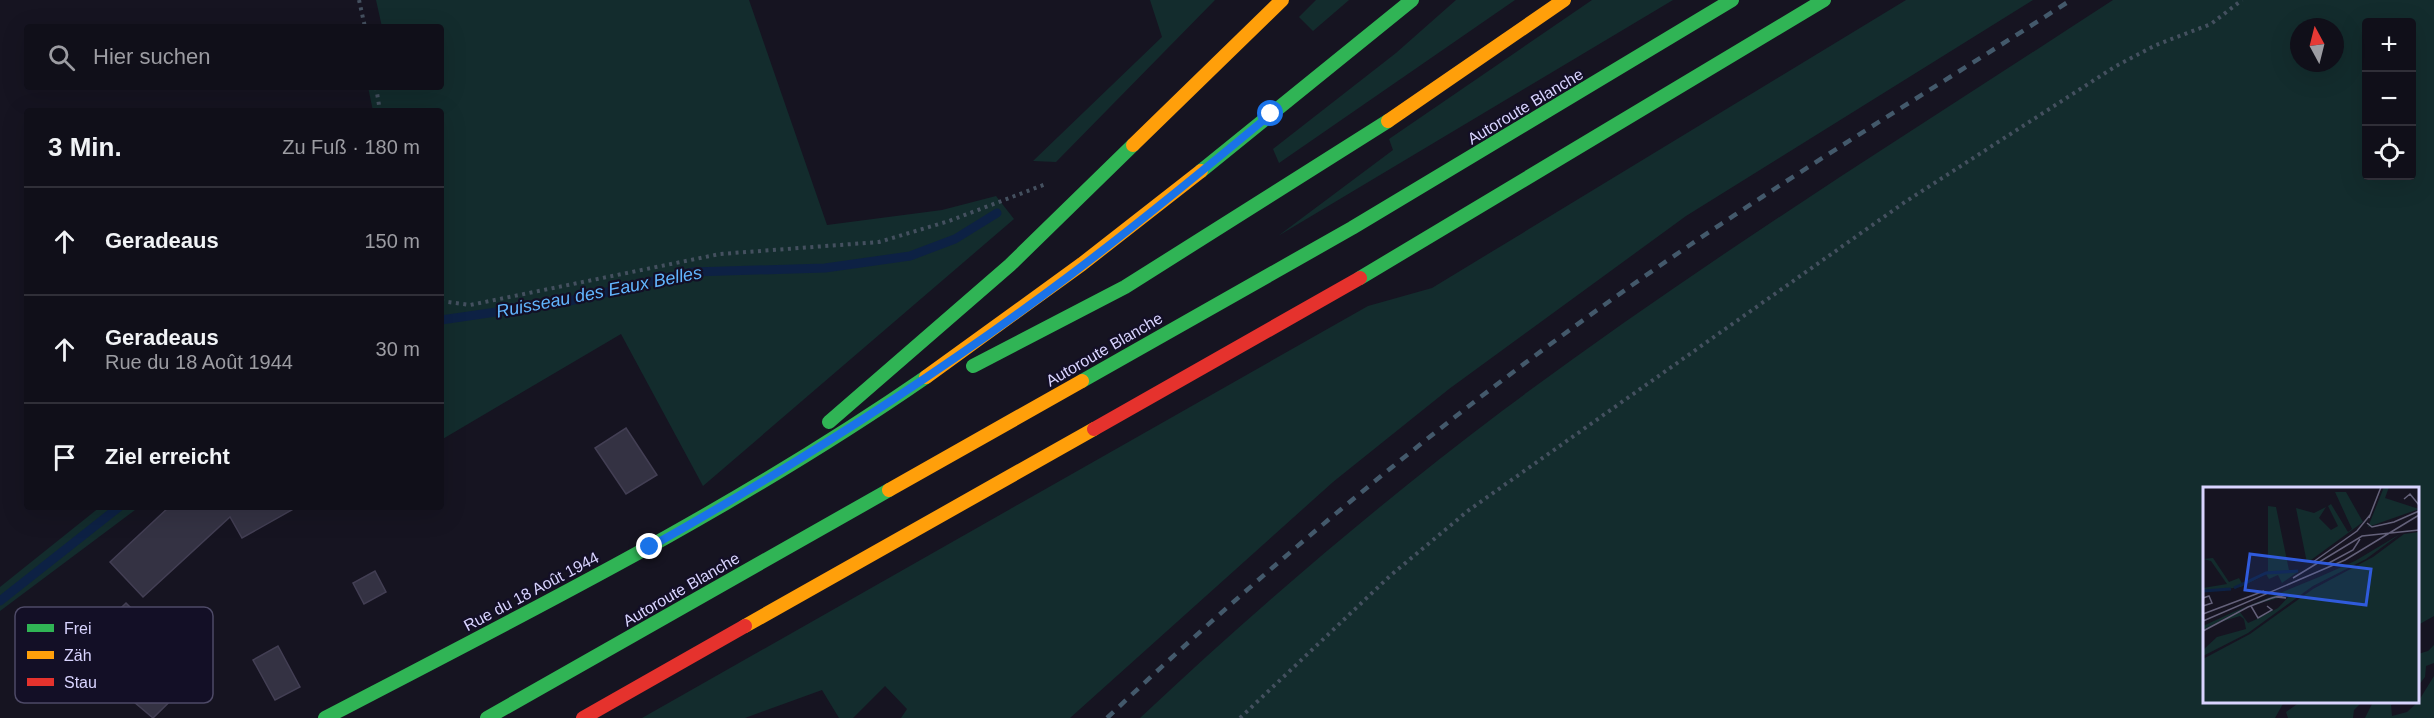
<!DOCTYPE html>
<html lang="de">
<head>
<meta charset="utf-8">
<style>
	:root { --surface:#100f19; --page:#1e1d26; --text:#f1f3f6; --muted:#9c9ca2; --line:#302f38 }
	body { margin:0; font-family:Arial,sans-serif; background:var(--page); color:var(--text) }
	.controls { position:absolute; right:18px; top:18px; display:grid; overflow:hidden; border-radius:6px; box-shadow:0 6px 24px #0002 }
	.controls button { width:54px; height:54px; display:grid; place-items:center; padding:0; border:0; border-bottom:2px solid var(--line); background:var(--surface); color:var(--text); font:30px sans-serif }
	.compass { position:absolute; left:2290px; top:18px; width:54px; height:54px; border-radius:50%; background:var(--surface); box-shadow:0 6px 24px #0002; rotate:353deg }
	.stop { position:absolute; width:18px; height:18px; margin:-14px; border:4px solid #1a73e8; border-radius:50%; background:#fff }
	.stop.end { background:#1a73e8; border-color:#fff; box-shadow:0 2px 6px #0008 }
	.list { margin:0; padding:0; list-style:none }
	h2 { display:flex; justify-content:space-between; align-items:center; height:78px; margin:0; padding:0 24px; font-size:26px }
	h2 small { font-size:20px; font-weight:400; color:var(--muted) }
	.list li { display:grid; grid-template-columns:39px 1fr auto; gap:18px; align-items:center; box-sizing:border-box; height:108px; padding:0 24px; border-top:2px solid var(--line) }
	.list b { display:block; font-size:22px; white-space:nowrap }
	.list p { margin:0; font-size:20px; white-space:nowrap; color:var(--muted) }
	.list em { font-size:20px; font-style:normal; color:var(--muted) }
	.icon { flex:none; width:33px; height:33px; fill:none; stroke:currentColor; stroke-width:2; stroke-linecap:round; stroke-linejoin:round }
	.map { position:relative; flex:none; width:2434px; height:718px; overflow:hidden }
	.search { position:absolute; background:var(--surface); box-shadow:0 6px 24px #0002; left:24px; top:24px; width:420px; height:66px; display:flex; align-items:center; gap:15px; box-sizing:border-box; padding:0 21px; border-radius:6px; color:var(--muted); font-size:22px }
	.panel { position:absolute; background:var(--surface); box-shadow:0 6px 24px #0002; left:24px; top:108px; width:420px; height:402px; border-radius:6px }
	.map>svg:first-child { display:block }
	.green { fill:#132c2d; fill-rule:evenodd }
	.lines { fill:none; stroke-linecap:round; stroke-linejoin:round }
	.stream { stroke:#0d2144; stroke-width:9 }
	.building { fill:#343243; stroke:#433f54; stroke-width:1.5 }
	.path { stroke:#44505f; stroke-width:4; stroke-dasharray:3 4.5; stroke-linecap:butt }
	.fast { stroke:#30b455; stroke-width:14 }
	.slow { stroke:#ff9f0a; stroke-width:14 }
	.jam { stroke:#e5322d; stroke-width:14 }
	.rail { stroke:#43596b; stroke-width:4.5; stroke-dasharray:9 8; stroke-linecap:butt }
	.route { stroke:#1a73e8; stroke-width:8 }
	.labels { text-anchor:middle; stroke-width:4.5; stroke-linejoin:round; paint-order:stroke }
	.street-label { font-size:16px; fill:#d9d4ff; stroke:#130f26 }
	.water-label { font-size:18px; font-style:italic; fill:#62b6ff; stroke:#130f26 }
	.inset-river { fill:none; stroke:#0d2144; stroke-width:3 }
	.inset-road { fill:none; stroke:#64617a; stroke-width:1.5 }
	.view { fill:#305bdc; fill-opacity:0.15; stroke:#305bdc; stroke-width:3 }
	.inset-edge { fill:none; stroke:#d9d4ff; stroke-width:3 }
	.key { fill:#130f26; stroke:#4e4a67; stroke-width:1.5 }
	.key-label { font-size:16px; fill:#d9d4ff }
</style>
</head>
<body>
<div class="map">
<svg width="2434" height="718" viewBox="0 0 2434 718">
	<rect width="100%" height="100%" fill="#161421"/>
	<!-- green -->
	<g class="green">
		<polygon points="376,0 749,0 827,225 942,210 996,196 1014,219 703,486 621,334 441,440 441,111 373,111 368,87 441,87 441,27 382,27"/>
		<polygon points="1150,0 1215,0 1056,162 1033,161 1162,37"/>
		<polygon points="1316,0 1349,0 1313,31 1299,17"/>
		<polygon points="1456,0 1515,0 1279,163 1273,149 1396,53"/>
		<polygon points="1592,0 1673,0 1278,236 1393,150 1389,139"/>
		<polygon points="1906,0 2033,0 1686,216 1449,389 1333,482 1070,718 901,718 907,709 885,686 853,718 839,718 822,690 745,718 642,718 1368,306 1432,288"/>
		<path d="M2113 0H2434V616L2418 625V488H2204V702H2284L2275 718H1140C1255 610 1376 506 1502 411 1698 264 1908 134 2113 0ZM2366 22H2412V176H2366ZM2299 27H2335V63H2299Z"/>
		<polygon points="100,507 139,507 0,611 0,587"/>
		<polygon points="2434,645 2434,663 2426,666 2425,677 2418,686 2418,654 2428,651"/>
		<polygon points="2434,676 2434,718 2365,718 2373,702 2396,702 2391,705 2392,716 2407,712 2418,702"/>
		<polygon points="2300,702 2362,702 2354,710 2353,718 2288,718 2286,712"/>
	</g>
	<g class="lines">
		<!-- stream -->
		<g class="stream">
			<polyline points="441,320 565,302 693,272 825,268 910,256 955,239 997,213"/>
			<polyline points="0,601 119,507"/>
		</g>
	</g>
	<!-- building -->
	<g class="building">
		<polygon points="626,428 657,475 626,494 595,448"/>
		<polygon points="169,507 297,507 242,538 230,517 143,597 110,562"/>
		<polygon points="375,571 386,592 364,604 353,583"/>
		<polygon points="126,603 198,674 153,718 134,702 148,687 96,632"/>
		<polygon points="278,646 300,687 275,700 253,660"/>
	</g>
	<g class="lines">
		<!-- path -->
		<g class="path">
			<polyline points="359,0 365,27"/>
			<polyline points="376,87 380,111"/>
			<polyline points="441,301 470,305 720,254 879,242 949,221 1046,184"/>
			<polyline points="1240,718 1391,575 1469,510 1905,202 2116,66 2156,45 2211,24 2242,0"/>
		</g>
		<!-- fast -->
		<g class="fast">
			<polyline points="1201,171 1412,0"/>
			<polyline points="1360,278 1824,0"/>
			<polyline points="973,366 1125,287 1388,121"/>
			<polyline points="1082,381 1352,228 1732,0"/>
			<polyline points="829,422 1010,265 1133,145"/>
			<path d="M325 718C530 611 735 509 926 377"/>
			<polyline points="487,718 889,490"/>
		</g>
		<!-- slow -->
		<g class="slow">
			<polyline points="1388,121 1564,0"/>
			<polyline points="1133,145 1282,0"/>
			<polyline points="926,377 1082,264 1201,171"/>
			<polyline points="889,490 1082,381"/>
			<polyline points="745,626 1094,429"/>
		</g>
		<!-- jam -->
		<g class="jam">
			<polyline points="1094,429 1360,278"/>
			<polyline points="583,718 745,626"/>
		</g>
		<!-- rail -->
		<path class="rail" d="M1107 718C1262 571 1426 433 1600 308 1752 198 1913 102 2071 0"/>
	</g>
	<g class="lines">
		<!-- route -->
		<path class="route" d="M650 547C796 465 936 376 1069 276 1138 224 1205 169 1271 114"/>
	</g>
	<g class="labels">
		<!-- street labels -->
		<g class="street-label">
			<text transform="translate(1525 106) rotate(-31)" y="6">Autoroute Blanche</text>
			<text transform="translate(1104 349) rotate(-30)" y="6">Autoroute Blanche</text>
			<text transform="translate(681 589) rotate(-30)" y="6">Autoroute Blanche</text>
			<text transform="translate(531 591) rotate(-28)" y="6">Rue du 18 Août 1944</text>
		</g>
		<!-- water labels -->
		<g class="water-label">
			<text transform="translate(599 292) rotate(-11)" y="6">Ruisseau des Eaux Belles</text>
		</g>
	</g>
	<!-- overview -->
	<g transform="translate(2203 487)">
		<rect width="216" height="216" fill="#161421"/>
		<path d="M181 0H186L182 11 216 22 165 40ZM132 5H143L160 35 97 81 104 76 93 21 111 26 123 20 116 31 128 43 135 39 125 19 128 17 145 45 149 42ZM65 19 73 20 86 83 96 84 79 96 75 88 66 92 63 87 38 100 0 105V101L24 97 8 74 0 72 10 71 26 95 36 91 40 98 65 84ZM216 45V216H0V172L47 147 110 102 170 70 201 47ZM197 47 163 72 110 99 45 146 0 169V163L14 150 43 142 41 132 37 129 14 136 37 125 45 136 54 132 75 121 87 108 43 120 0 143V139L35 123 116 90 152 74Z" fill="#132c2d"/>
		<path class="inset-river" d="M31 101 63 86 95 84M0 104 28 102"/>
		<path class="inset-road" d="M201 12 207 7 216 18M166 31 178 0M164 36 169 40 191 35 216 24M110 75 154 44 167 28M124 77 150 63 157 52M90 91 159 49 216 43M0 111 6 109 9 116 0 119M48 119 55 131 69 123 64 119M0 127 61 104M0 134 142 73 216 28M0 144 45 120 66 112 69 111 76 109 83 111 73 110"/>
		<path class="view" d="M47 67 168 82 163 118 42 103Z"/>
		<rect width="216" height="216" class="inset-edge"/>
	</g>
	<!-- legend -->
	<rect x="15" y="607" width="198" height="96" rx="9" class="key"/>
	<rect x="27" y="624" width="27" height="8" fill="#30b455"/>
	<rect x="27" y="651" width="27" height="8" fill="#ff9f0a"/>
	<rect x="27" y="678" width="27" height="8" fill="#e5322d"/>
	<g class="key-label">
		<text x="64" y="634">Frei</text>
		<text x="64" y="661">Zäh</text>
		<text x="64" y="688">Stau</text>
	</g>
</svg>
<div class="controls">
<button>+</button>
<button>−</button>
<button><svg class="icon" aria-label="locate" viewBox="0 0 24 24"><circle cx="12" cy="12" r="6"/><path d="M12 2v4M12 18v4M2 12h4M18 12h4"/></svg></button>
</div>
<svg class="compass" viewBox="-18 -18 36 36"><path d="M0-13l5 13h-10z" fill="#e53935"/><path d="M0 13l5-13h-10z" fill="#9c9ca2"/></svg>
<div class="stop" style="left:1271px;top:114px"></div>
<div class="stop end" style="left:650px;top:547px"></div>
<div class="search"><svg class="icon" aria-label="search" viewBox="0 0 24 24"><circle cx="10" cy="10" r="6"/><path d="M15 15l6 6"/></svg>Hier suchen</div>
<section class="panel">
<h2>3 Min.<small>Zu Fuß · 180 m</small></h2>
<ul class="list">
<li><svg class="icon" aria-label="ahead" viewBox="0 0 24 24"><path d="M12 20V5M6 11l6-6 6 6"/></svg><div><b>Geradeaus</b></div><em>150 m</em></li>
<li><svg class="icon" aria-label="ahead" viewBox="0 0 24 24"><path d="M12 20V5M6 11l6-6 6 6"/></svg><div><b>Geradeaus</b><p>Rue du 18 Août 1944</p></div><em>30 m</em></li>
<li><svg class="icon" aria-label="arrive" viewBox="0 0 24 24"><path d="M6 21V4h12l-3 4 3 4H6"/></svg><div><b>Ziel erreicht</b></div></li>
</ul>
</section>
</div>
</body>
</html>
